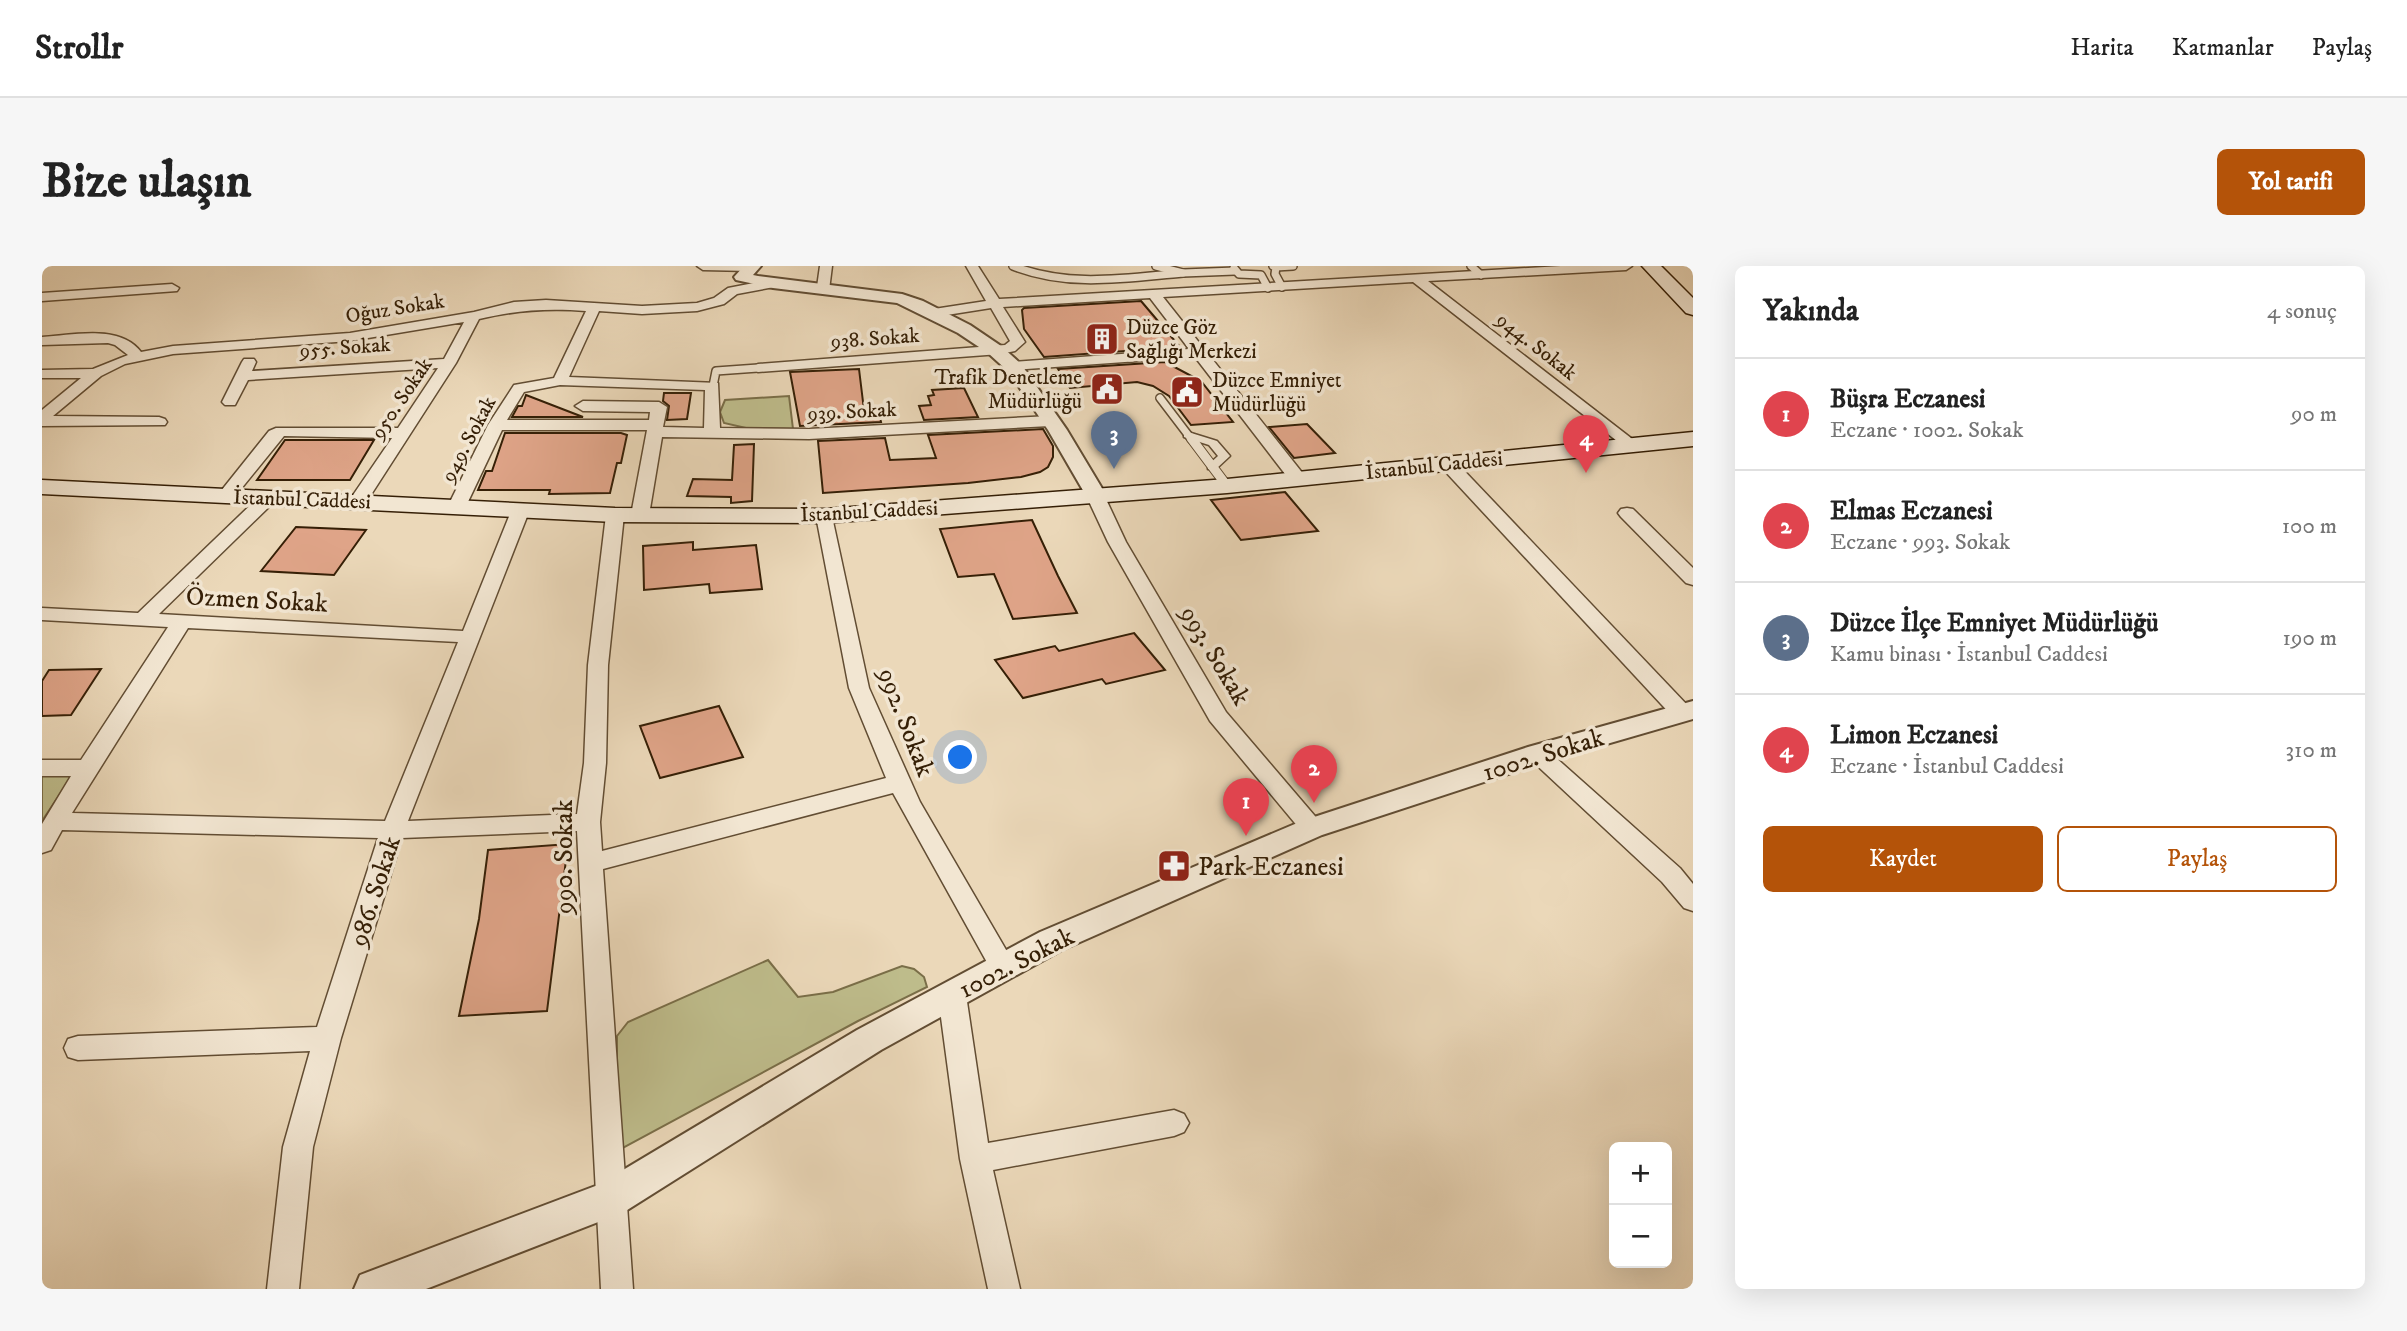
<!DOCTYPE html>
<html lang="tr">
<head>
<meta charset="utf-8">
<style>
	:root { --surface:#fff; --page:#f6f6f6; --text:#222; --muted:#767676; --line:#e0e0e0; --accent:#b45309 }
	body { margin:0; font-family:"IM FELL DW Pica",serif; background:var(--page); color:var(--text) }
	.controls { position:absolute; right:21px; bottom:21px; display:grid; overflow:hidden; border-radius:10px; box-shadow:0 7px 28px #0002 }
	.controls button { width:63px; height:63px; display:grid; place-items:center; padding:0; border:0; border-bottom:2px solid var(--line); background:var(--surface); color:var(--text); font:35px sans-serif }
	.you { position:absolute; left:919px; top:492px; width:24px; height:24px; margin:-18px; border:5px solid #fff; border-radius:50%; background:#1a73e8; box-shadow:0 0 0 10px #1a73e833 }
	.badge { display:grid; place-items:center; width:46px; height:46px; border-radius:50%; background:var(--accent); color:#fff; font-size:23px; font-weight:700 }
	.pin { position:absolute; translate:-50% -58px; filter:drop-shadow(0 2px 4px #0008) }
	.pin::after { content:''; position:absolute; top:37px; width:24px; height:21px; background:inherit; clip-path:polygon(0 0,100% 0,50% 100%) }
	.list { margin:0; padding:0; list-style:none }
	h2 { display:flex; justify-content:space-between; align-items:center; height:91px; margin:0; padding:0 28px; font-size:30px }
	h2 small { font-size:23px; font-weight:400; color:var(--muted) }
	.list li { display:grid; grid-template-columns:46px 1fr auto; gap:21px; align-items:center; box-sizing:border-box; height:112px; padding:0 28px; border-top:2px solid var(--line) }
	.list b { display:block; font-size:26px; white-space:nowrap }
	.list p { margin:0; font-size:23px; white-space:nowrap; color:var(--muted) }
	.list em { font-size:23px; font-style:normal; color:var(--muted) }
	.actions { display:flex; gap:14px; padding:21px 28px }
	.actions a { flex:1; padding:16px 0; border:2px solid var(--accent); border-radius:10px; text-align:center; font-size:24px; color:var(--accent) }
	.actions .main { background:var(--accent); color:#fff }
	.map { position:relative; flex:none; width:1651px; height:1023px; overflow:hidden; border-radius:10px }
	header { display:flex; align-items:center; gap:42px; box-sizing:border-box; height:98px; padding:0 35px; background:var(--surface); border-bottom:2px solid var(--line) }
	header strong { font-size:33px }
	nav { display:flex; gap:38px; margin-inline-start:auto; font-size:24px }
	.intro { display:flex; align-items:center; justify-content:space-between; box-sizing:border-box; height:168px; padding:0 42px }
	h1 { margin:0; font-size:49px }
	.button { padding:18px 32px; border-radius:10px; background:var(--accent); color:#fff; font-size:24px; font-weight:700 }
	main { display:flex; gap:42px; padding:0 42px }
	aside { flex:1; background:var(--surface); border-radius:10px; box-shadow:0 7px 28px #0002 }
	.map>svg:first-child { display:block }
	.green { fill:#bebc8b; stroke:#7a6e48; stroke-width:2 }
	.building { fill:#dfa488; stroke:#351f06; stroke-width:2 }
	.lines { fill:none; stroke-linecap:round; stroke-linejoin:round }
	.service-far1-casing { stroke:#624d33; stroke-width:10 }
	.service-casing { stroke:#624d33; stroke-width:11 }
	.pedestrian-casing { stroke:#624d33; stroke-width:3 }
	.minor-casing { stroke:#624d33; stroke-width:3 }
	.tertiary-casing { stroke:#624d33; stroke-width:4 }
	.secondary-casing { stroke:#351f06; stroke-width:3 }
	.service-far1 { stroke:#f2e6d2; stroke-width:7 }
	.service { stroke:#f2e6d2; stroke-width:9 }
	.pedestrian { fill:#f2e6d2; fill-rule:evenodd }
	.minor { fill:#f2e6d2; fill-rule:evenodd }
	.tertiary { fill:#f2e6d2; fill-rule:evenodd }
	.secondary { fill:#f2e6d2; fill-rule:evenodd }
	.labels { text-anchor:middle; stroke-width:7; stroke-linejoin:round; paint-order:stroke }
	.far-street-label { font-size:21px; fill:#351f06; stroke:#f2e6d2 }
	.far-poi-label { font-size:21px; fill:#351f06; stroke:#f2e6d2; text-anchor:start }
	.street-label { font-size:26px; fill:#351f06; stroke:#f2e6d2 }
	.poi-label { font-size:26px; fill:#351f06; stroke:#f2e6d2; text-anchor:start }
</style>
</head>
<body>
<header>
<strong>Strollr</strong>
<nav><a>Harita</a><a>Katmanlar</a><a>Paylaş</a></nav>
</header>
<div class="intro"><h1>Bize ulaşın</h1><a class="button">Yol tarifi</a></div>
<main>
<div class="map">
<svg width="1651" height="1023" viewBox="0 0 1651 1023">
	<rect width="100%" height="100%" fill="#ebd8b9"/>
	<filter id="stains"><feTurbulence type="fractalNoise" baseFrequency=".00286" numOctaves="4"/><feColorMatrix values="0 0 0 0 .2 0 0 0 0 .09 0 0 0 0 .02 0 0 0 .5 -.17"/></filter>
	<radialGradient id="worn" r=".72"><stop offset=".6" stop-color="#630" stop-opacity="0"/><stop offset="1" stop-color="#630" stop-opacity=".3"/></radialGradient>
	<!-- green -->
	<g class="green">
		<polygon points="747,130 751,163 704,162 682,157 678,146 683,134"/>
		<polygon points="0,507 32,507 0,555"/>
		<polygon points="726,694 756,731 791,726 860,700 872,703 882,711 885,721 816,755 579,883 575,830 575,770 586,756"/>
	</g>
	<!-- building -->
	<g class="building">
		<polygon points="1099,35 1138,81 1002,91 982,63 980,44 982,42"/>
		<polygon points="1123,96 1159,115 1191,156 1149,159 1127,130 1111,120 1095,116 1028,122 1016,103"/>
		<polygon points="817,103 822,144 836,143 839,156 758,160 748,106"/>
		<polygon points="922,122 936,151 882,154 877,140 889,139 886,130 892,129 890,124"/>
		<polygon points="622,127 649,127 645,153 625,154 627,140 621,135"/>
		<polygon points="484,129 541,151 470,151 476,140 480,140"/>
		<polygon points="1265,158 1293,187 1252,192 1227,161"/>
		<polygon points="1001,163 1011,180 1011,191 1006,201 998,206 979,211 926,217 781,227 776,175 843,172 848,194 894,192 886,169"/>
		<polygon points="463,167 579,167 585,169 579,197 575,197 568,227 507,228 508,224 436,224 444,205 450,205"/>
		<polygon points="243,174 332,174 308,214 215,214"/>
		<polygon points="712,178 710,235 689,237 689,231 645,230 651,213 690,214 692,179"/>
		<polygon points="1243,226 1276,265 1199,274 1169,234"/>
		<polygon points="990,254 1016,310 1035,347 971,353 952,308 916,311 898,263"/>
		<polygon points="254,261 324,264 292,309 219,305"/>
		<polygon points="651,276 651,284 714,279 720,323 668,327 667,318 602,324 601,280"/>
		<polygon points="1092,367 1123,404 1064,418 1060,413 981,432 953,394 1013,380 1017,385"/>
		<polygon points="59,403 29,449 0,450 0,415 7,404"/>
		<polygon points="677,440 701,491 618,512 598,460"/>
		<polygon points="526,578 505,745 417,750 437,653 446,584"/>
	</g>
	<g class="lines">
		<defs>
			<g id="service-far1">
				<path d="M971 0C1027 22 1083 12 1141 7"/>
				<polyline points="1114,0 1141,7 1193,5"/>
				<polyline points="1231,0 1234,1 1233,8 1240,21"/>
				<polyline points="1429,0 1439,9"/>
				<polyline points="1234,1 1251,0"/>
				<polyline points="1192,2 1197,8 1219,9 1226,22"/>
				<polyline points="671,120 674,105 716,102"/>
				<polyline points="1118,132 1150,174"/>
			</g>
			<polyline id="service" points="1149,172 1185,220"/>
			<polygon id="pedestrian" points="1146,166 1175,175 1188,190 1174,203 1166,203 1166,199 1176,190 1167,179 1142,171 1142,167"/>
			<g id="minor">
				<polygon points="655,0 715,0 715,1 709,5 661,4"/>
				<polygon points="778,0 790,0 787,24 777,24 775,21"/>
				<polygon points="924,0 936,0 957,33 1519,0 1590,0 1584,4 1386,15 1598,179 1596,182 1584,182 1371,16 1121,31 1262,209 1264,213 1262,217 1250,217 1153,91 972,104 965,100 972,96 1147,83 1108,32 961,41 983,76 973,85 958,88 716,106 709,102 716,98 963,79 968,75 949,42 892,51 885,47 892,43 944,35"/>
				<path d="M727 14 732 15V21L695 28 682 38 655 45 600 48 557 45 527 111 676 117 678 162 767 163 1008 150 1016 155 1008 160 767 173 620 171 607 249 598 254 589 249 605 164H460L424 240 415 245 409 244 406 240 446 159 472 119 512 112 544 45C506 42 474 44 437 53L414 97 325 235 316 240 307 235 350 172 242 170 190 234 184 235 175 230 227 165 234 162H356L396 102 206 114 193 139H183L180 136 200 96 202 93H212L214 96 210 105 402 93 422 56 308 75 131 88 83 98 59 110 11 150 117 151 123 153 125 156 123 159 0 160V144L39 112H0V104L51 103 86 89 73 79 66 77 0 79V71C31 69 78 58 99 86L131 80 308 67 432 46 472 36 504 34 600 40 655 37 672 32 686 22ZM518 119 663 124 662 162 621 161 625 141 617 136 541 135 533 140 541 145 608 146 607 154H465L482 126Z"/>
				<polygon points="130,18 137,22 135,25 0,35 0,27"/>
				<polygon points="1406,193 1412,194 1648,442 1651,447 1648,452 1632,452 1400,202 1398,198"/>
				<polygon points="1053,224 1062,229 1084,276 1184,446 1278,556 1282,562 1278,568 1270,571 1262,568 1168,455 1066,276 1044,229"/>
				<path d="M226 227 235 232 232 236 117 348 421 365 470 243 479 238 488 243 366 555 535 548 542 497 546 399 564 249 567 245H579L582 249 566 399 564 497 558 556 560 585 844 512 807 422 774 250 777 246H789L827 422 878 536 974 701 970 709 961 712 952 709 851 527 561 603 591 1023H559L535 565 360 572 299 772 271 881 257 1023H225L241 881 268 785 36 794 26 791 22 782 26 773 36 770 275 761 336 572 20 564 9 584 0 587V558L29 510H0V494H39L126 361 0 354V342L96 347 220 228ZM146 362 416 376 343 555 30 547Z"/>
				<polygon points="1585,242 1591,243 1651,302 1651,319 1644,317 1579,251 1576,247 1579,243"/>
				<polygon points="1496,480 1504,483 1638,602 1651,618 1651,645 1642,642 1620,616 1488,493 1485,488 1488,483"/>
				<polygon points="910,718 920,721 924,729 946,877 1132,844 1142,848 1147,857 1142,866 1132,870 951,904 978,1023 946,1023 918,893 896,729 900,721"/>
			</g>
			<g id="tertiary">
				<polygon points="702,0 719,0 711,9 716,10 860,28 881,35 928,59 959,80 979,98 1025,164 1064,229 1060,233 1046,233 1006,164 967,106 946,87 916,67 855,37 731,22 694,14 692,11"/>
				<polygon points="1651,435 1651,453 1506,495 1280,569 1020,684 839,784 582,946 384,1023 312,1023 318,1009 556,919 815,764 998,666 1260,555 1486,481"/>
			</g>
			<g id="secondary">
				<polygon points="1600,0 1619,0 1651,32 1651,49 1644,47"/>
				<polygon points="1651,166 1651,180 1185,227 783,257 573,256 0,228 0,214 573,242 783,243 1185,213"/>
			</g>
		</defs>
		<!-- service-far1 casing -->
		<use href="#service-far1" class="service-far1-casing"/>
		<!-- service casing -->
		<use href="#service" class="service-casing"/>
		<!-- pedestrian casing -->
		<use href="#pedestrian" class="pedestrian-casing"/>
		<!-- minor casing -->
		<use href="#minor" class="minor-casing"/>
		<!-- tertiary casing -->
		<use href="#tertiary" class="tertiary-casing"/>
		<!-- secondary casing -->
		<use href="#secondary" class="secondary-casing"/>
		<!-- service-far1 -->
		<use href="#service-far1" class="service-far1"/>
		<!-- service -->
		<use href="#service" class="service"/>
		<!-- pedestrian -->
		<use href="#pedestrian" class="pedestrian"/>
		<!-- minor -->
		<use href="#minor" class="minor"/>
		<!-- tertiary -->
		<use href="#tertiary" class="tertiary"/>
		<!-- secondary -->
		<use href="#secondary" class="secondary"/>
	</g>
	<!-- icons -->
	<defs>
		<symbol id="building-square" viewBox="-11 -11 22 22"><rect x="-9" y="-9" width="18" height="18" rx="4" fill="#8f2418" stroke="#f2e6d2"/><path d="M-4-6H4V6H1V3H-1V6H-4ZM-2.5-4.3h1.7v1.8h-1.7ZM.8-4.3h1.7v1.8H.8ZM-2.5-1h1.7V.8h-1.7ZM.8-1h1.7V.8H.8Z" fill="#fff"/></symbol>
		<symbol id="civic-square" viewBox="-11 -11 22 22"><rect x="-9" y="-9" width="18" height="18" rx="4" fill="#8f2418" stroke="#f2e6d2"/><path d="M-.6-6.5H3V-4.5H.6V-3L4-1V1h2V6H-6V1h2V-1L-.6-3ZM-1.2 2.5V6h2.4V2.5Z" fill="#fff"/></symbol>
		<symbol id="pharmacy-square" viewBox="-11 -11 22 22"><rect x="-9" y="-9" width="18" height="18" rx="4" fill="#8f2418" stroke="#f2e6d2"/><path d="M-2-6h4v4h4v4h-4v4h-4v-4h-4v-4h4Z" fill="#fff"/></symbol>
	</defs>
	<g fill-rule="evenodd">
		<use href="#building-square" x="1041" y="54" width="38" height="38"/>
		<use href="#civic-square" x="1046" y="104" width="38" height="38"/>
		<use href="#civic-square" x="1126" y="107" width="38" height="38"/>
		<use href="#pharmacy-square" x="1113" y="581" width="38" height="38"/>
	</g>
	<g class="labels">
		<!-- far-street labels -->
		<g class="far-street-label">
			<text transform="translate(353 42) rotate(-9)" y="7">Oğuz Sokak</text>
			<text transform="translate(833 72) rotate(-4)" y="7">938. Sokak</text>
			<text transform="translate(1495 80) rotate(38)" y="7">944. Sokak</text>
			<text transform="translate(303 81) rotate(-4)" y="7">955. Sokak</text>
			<text transform="translate(359 132) rotate(-56)" y="7">950. Sokak</text>
			<text transform="translate(810 145) rotate(-3)" y="7">939. Sokak</text>
			<text transform="translate(426 173) rotate(-62)" y="7">949. Sokak</text>
			<text transform="translate(1392 199) rotate(-6)" y="7">İstanbul Caddesi</text>
			<text transform="translate(260 233) rotate(2)" y="7">İstanbul Caddesi</text>
			<text transform="translate(827 245) rotate(-3)" y="7">İstanbul Caddesi</text>
		</g>
		<!-- far-poi labels -->
		<g class="far-poi-label">
			<text x="1084" y="68">Düzce Göz<tspan x="1084" dy="24">Sağlığı Merkezi</tspan></text>
			<text x="1040" y="118" text-anchor="end">Trafik Denetleme<tspan x="1040" dy="24">Müdürlüğü</tspan></text>
			<text x="1170" y="121">Düzce Emniyet<tspan x="1170" dy="24">Müdürlüğü</tspan></text>
		</g>
		<!-- street labels -->
		<g class="street-label">
			<text transform="translate(215 333) rotate(3)" y="9">Özmen Sokak</text>
			<text transform="translate(1174 389) rotate(59)" y="9">993. Sokak</text>
			<text transform="translate(865 456) rotate(69)" y="9">992. Sokak</text>
			<text transform="translate(1501 488) rotate(-17)" y="9">1002. Sokak</text>
			<text transform="translate(521 591) rotate(-90)" y="9">990. Sokak</text>
			<text transform="translate(332 625) rotate(-72)" y="9">986. Sokak</text>
			<text transform="translate(974 696) rotate(-27)" y="9">1002. Sokak</text>
		</g>
		<!-- poi labels -->
		<g class="poi-label">
			<text x="1156" y="609">Park Eczanesi</text>
		</g>
	</g>
	<rect width="100%" height="100%" filter="url(#stains)"/>
	<rect width="100%" height="100%" fill="url(#worn)"/>
</svg>
<div class="controls">
<button>+</button>
<button>−</button>
</div>
<div class="you"></div>
<div class="pin badge" style="left:1204px;top:570px;background:#e0444e">1</div>
<div class="pin badge" style="left:1272px;top:537px;background:#e0444e">2</div>
<div class="pin badge" style="left:1072px;top:203px;background:#5c6f8a">3</div>
<div class="pin badge" style="left:1544px;top:207px;background:#e0444e">4</div>
</div>
<aside>
<h2>Yakında<small>4 sonuç</small></h2>
<ul class="list">
<li><span class="badge" style="background:#e0444e">1</span><div><b>Büşra Eczanesi</b><p>Eczane · 1002. Sokak</p></div><em>90 m</em></li>
<li><span class="badge" style="background:#e0444e">2</span><div><b>Elmas Eczanesi</b><p>Eczane · 993. Sokak</p></div><em>100 m</em></li>
<li><span class="badge" style="background:#5c6f8a">3</span><div><b>Düzce İlçe Emniyet Müdürlüğü</b><p>Kamu binası · İstanbul Caddesi</p></div><em>190 m</em></li>
<li><span class="badge" style="background:#e0444e">4</span><div><b>Limon Eczanesi</b><p>Eczane · İstanbul Caddesi</p></div><em>310 m</em></li>
</ul>
<div class="actions"><a class="main">Kaydet</a><a>Paylaş</a></div>
</aside>
</main>
</body>
</html>
